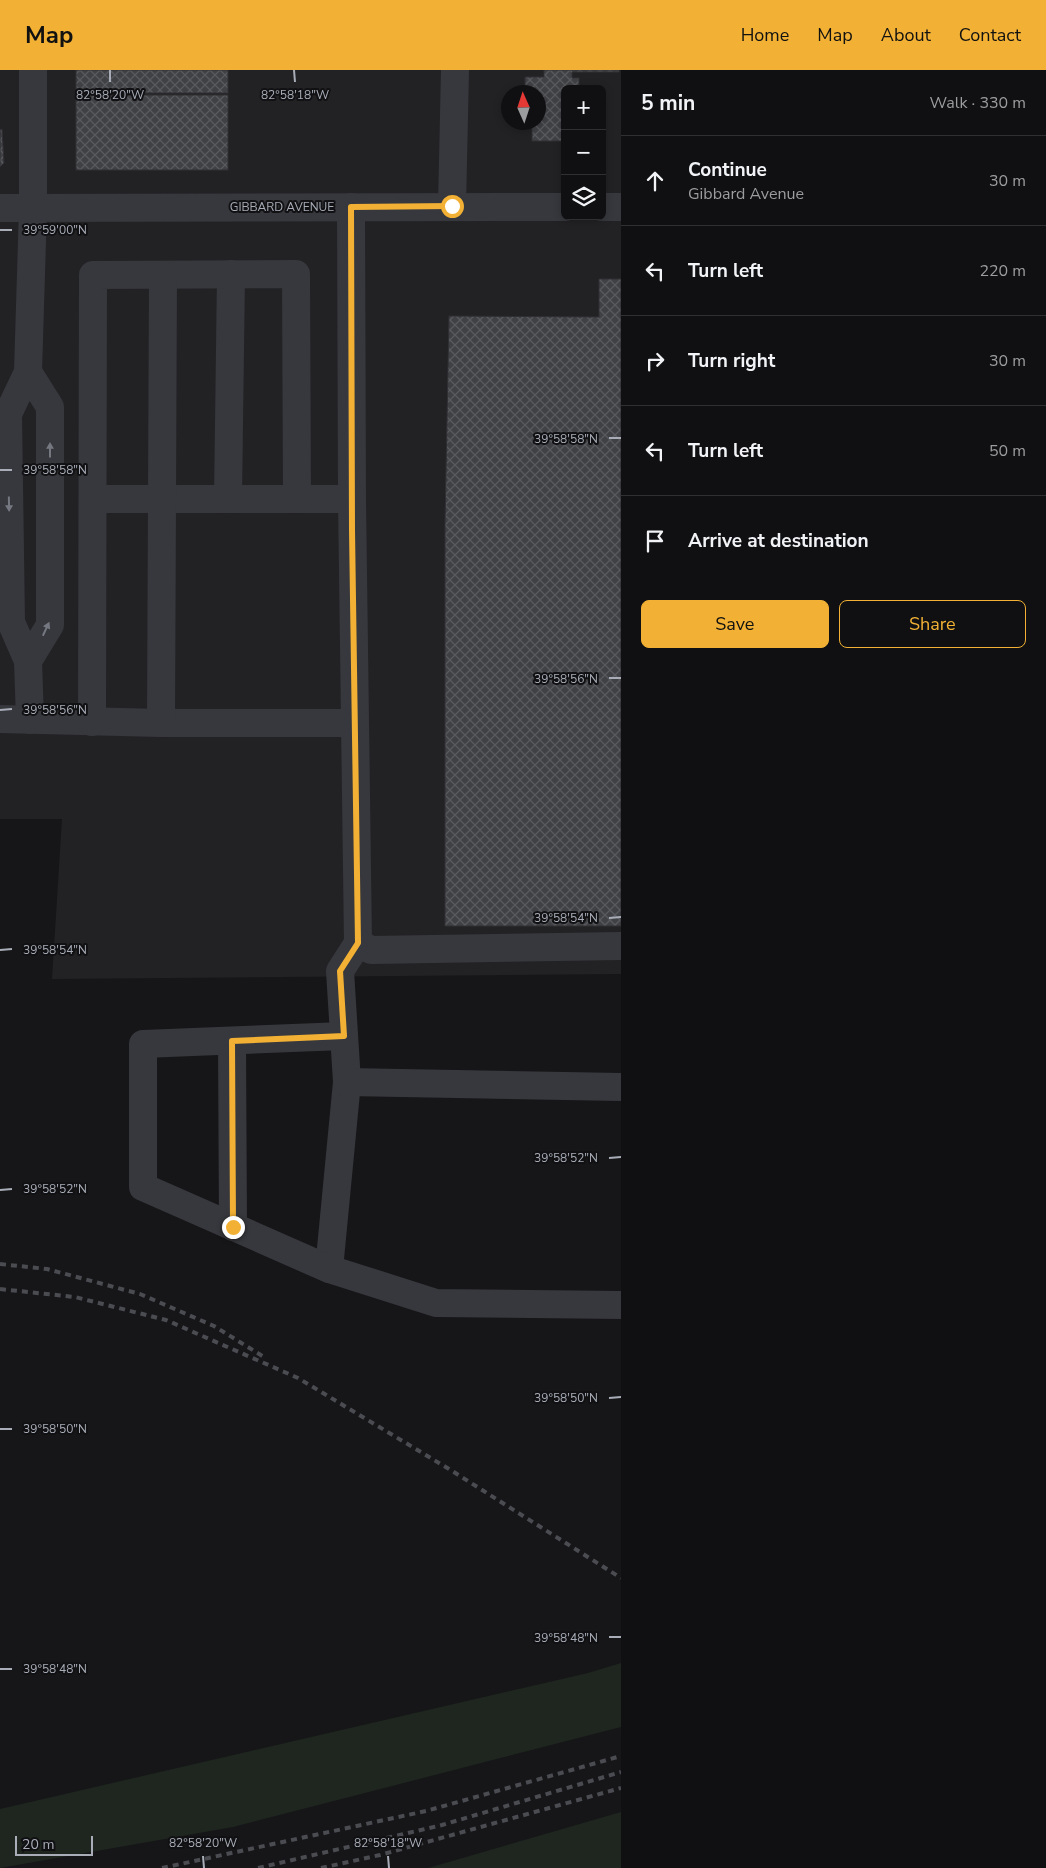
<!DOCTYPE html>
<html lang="en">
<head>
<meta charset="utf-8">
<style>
	:root { --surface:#101012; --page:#19191b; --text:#f1f3f6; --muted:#9c9d9f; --line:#303032; --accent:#f2b134 }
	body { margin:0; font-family:"Nunito Sans",sans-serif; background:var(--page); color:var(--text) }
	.controls { position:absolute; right:15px; top:15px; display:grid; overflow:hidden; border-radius:8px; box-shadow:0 2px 8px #0003 }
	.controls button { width:45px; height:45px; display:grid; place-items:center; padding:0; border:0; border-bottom:1px solid var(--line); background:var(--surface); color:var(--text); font:25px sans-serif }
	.compass { position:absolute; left:501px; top:15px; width:45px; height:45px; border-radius:50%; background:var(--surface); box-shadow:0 2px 8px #0003; rotate:357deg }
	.scale { position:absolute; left:15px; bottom:12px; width:78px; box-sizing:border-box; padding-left:5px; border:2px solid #a8adb8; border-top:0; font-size:14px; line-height:18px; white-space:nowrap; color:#a8adb8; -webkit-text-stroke:4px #111113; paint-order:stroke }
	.stop { position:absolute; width:15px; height:15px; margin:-11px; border:4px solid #f2b134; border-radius:50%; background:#fff }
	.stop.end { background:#f2b134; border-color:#fff; box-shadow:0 1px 5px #0008 }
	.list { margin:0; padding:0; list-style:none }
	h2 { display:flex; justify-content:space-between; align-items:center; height:65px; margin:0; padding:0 20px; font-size:21px }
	h2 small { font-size:16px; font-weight:400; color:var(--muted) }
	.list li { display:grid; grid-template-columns:32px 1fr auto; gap:15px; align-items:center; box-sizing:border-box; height:90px; padding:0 20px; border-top:1px solid var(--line) }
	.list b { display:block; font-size:19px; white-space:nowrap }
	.list p { margin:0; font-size:16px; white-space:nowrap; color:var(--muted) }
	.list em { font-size:16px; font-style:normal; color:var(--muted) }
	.actions { display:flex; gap:10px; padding:15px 20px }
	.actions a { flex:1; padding:11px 0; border:1px solid var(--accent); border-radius:8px; text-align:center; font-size:18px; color:var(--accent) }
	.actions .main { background:var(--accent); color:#111 }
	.icon { flex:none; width:28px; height:28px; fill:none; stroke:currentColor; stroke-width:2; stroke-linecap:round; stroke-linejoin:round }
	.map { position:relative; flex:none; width:621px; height:1798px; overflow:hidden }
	header { display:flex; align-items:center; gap:30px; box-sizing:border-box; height:70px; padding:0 25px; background:var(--accent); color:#111 }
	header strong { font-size:24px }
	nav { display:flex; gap:28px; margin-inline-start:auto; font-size:18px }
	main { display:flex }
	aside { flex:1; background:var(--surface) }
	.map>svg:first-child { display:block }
	.built { fill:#222225; fill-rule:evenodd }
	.grass { fill:#1e261f }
	.building { fill:url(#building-cross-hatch); stroke:#303034 }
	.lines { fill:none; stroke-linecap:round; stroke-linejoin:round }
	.minor { stroke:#37383d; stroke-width:28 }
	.rail { stroke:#4a4c52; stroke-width:4; stroke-dasharray:6 5; stroke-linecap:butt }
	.oneway { fill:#757881 }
	.route { stroke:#f2b134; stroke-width:6 }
	.ticks { fill:none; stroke:#a8adb8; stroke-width:2 }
	.labels { text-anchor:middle; stroke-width:4; stroke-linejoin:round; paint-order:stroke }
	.street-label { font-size:12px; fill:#a8adb8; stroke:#111113 }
	.ticks-label { font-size:12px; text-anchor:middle; fill:#a8adb8; stroke:#111113; stroke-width:4; stroke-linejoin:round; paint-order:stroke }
</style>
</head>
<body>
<header>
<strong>Map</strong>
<nav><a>Home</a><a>Map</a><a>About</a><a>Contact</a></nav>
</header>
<main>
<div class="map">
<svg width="621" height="1798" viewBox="0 0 621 1798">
	<defs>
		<pattern id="building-cross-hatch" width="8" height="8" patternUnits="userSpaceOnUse" patternTransform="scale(1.25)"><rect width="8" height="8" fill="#404145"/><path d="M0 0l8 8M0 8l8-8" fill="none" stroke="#595a5e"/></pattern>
	</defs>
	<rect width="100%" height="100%" fill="#161618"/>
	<!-- built -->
	<path class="built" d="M0 0H621V904L52 909 62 749H0ZM565 19H602V146H565ZM508 22H538V52H508Z"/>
	<!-- grass -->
	<g class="grass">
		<polygon points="621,1593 621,1657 233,1757 0,1798 0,1739 588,1603"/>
		<polygon points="621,1742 621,1798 428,1798"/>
	</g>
	<!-- building -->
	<g class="building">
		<rect x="76" y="0" width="152" height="23"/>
		<polygon points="544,0 619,0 619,2 572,2 572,8 579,8 579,19 565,19 565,71 532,71 532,52 538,52 538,22 525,22 525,7 544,7"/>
		<rect x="76" y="25" width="152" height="75"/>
		<polygon points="2,59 4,93 0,97 0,60"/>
		<polygon points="599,209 621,209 621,856 445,856 445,453 449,246 599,247"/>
	</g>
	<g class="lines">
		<!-- minor -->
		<g class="minor">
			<polyline points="452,136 455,0"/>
			<polyline points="351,137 352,429 358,873 371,880 621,876"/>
			<polyline points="602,137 621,137"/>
			<polyline points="0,138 565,137"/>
			<polyline points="28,302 50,337 50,555 28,591 11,552 8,344 28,302 33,138 33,0"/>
			<polyline points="93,429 352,429"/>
			<polyline points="228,429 231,204"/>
			<polyline points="28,591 30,650"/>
			<polyline points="0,649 161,653 355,653"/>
			<polyline points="92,652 93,205 296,204 297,429"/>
			<polyline points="161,653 163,205"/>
			<polyline points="358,873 340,901 347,1012 329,1199 436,1233 621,1235"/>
			<polyline points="232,971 233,1157"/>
			<polyline points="347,1012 621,1017"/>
			<polyline points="329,1199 143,1117 143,974 344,966"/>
		</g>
		<!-- rail -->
		<g class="rail">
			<polyline points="0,1194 47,1199 140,1224 214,1256 264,1287"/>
			<polyline points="0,1219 75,1227 166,1250 298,1308 449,1399 621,1508"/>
			<polyline points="162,1798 426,1741 621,1686"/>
			<polyline points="258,1798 442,1755 621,1702"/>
			<polyline points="321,1798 380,1785 621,1718"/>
		</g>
	</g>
	<!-- one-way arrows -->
	<defs><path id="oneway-solid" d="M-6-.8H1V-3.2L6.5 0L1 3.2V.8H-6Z" transform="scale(1.25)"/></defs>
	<g class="oneway">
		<use href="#oneway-solid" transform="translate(50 380) rotate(-90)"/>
		<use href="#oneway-solid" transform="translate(9 434) rotate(89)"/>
		<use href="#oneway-solid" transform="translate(46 559) rotate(-65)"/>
	</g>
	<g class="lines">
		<!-- route -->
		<polyline class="route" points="233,1157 232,971 344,966 340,901 358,873 352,460 351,137 452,136"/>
	</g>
	<!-- ticks -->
	<path class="ticks" d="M110 0V12M294 0 295 12M0 160H12M609 368H621M0 400H12M609 608H621M0 640 12 639M609 848 621 847M0 880 12 879M609 1088 621 1087M0 1120 12 1119M609 1328 621 1327M0 1359H12M609 1567H621M0 1599H12M203 1786 204 1798M388 1786 389 1798"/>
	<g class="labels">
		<!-- street labels -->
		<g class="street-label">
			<text x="282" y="141">GIBBARD AVENUE</text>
		</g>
	</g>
	<g class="ticks-label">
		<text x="110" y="29">82°58'20"W</text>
		<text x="295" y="29">82°58'18"W</text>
		<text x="55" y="164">39°59'00"N</text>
		<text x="566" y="373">39°58'58"N</text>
		<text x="55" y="404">39°58'58"N</text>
		<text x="566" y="613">39°58'56"N</text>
		<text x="55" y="644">39°58'56"N</text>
		<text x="566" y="852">39°58'54"N</text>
		<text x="55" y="884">39°58'54"N</text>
		<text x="566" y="1092">39°58'52"N</text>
		<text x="55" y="1123">39°58'52"N</text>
		<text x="566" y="1332">39°58'50"N</text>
		<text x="55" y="1363">39°58'50"N</text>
		<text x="566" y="1572">39°58'48"N</text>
		<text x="55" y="1603">39°58'48"N</text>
		<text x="203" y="1777">82°58'20"W</text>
		<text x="388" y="1777">82°58'18"W</text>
	</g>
</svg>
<div class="controls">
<button>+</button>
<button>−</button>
<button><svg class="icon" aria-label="layers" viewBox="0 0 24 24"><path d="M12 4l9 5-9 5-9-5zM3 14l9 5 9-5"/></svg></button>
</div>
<svg class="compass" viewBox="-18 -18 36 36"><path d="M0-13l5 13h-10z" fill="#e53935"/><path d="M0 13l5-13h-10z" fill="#9c9d9f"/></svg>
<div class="scale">20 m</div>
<div class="stop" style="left:452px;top:136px"></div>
<div class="stop end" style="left:233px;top:1157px"></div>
</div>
<aside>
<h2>5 min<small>Walk · 330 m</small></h2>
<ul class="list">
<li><svg class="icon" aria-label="ahead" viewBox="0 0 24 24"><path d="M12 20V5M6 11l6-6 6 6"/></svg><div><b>Continue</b><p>Gibbard Avenue</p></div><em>30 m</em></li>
<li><svg class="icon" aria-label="left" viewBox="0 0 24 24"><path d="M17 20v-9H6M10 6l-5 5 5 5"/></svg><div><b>Turn left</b></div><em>220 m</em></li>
<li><svg class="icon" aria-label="right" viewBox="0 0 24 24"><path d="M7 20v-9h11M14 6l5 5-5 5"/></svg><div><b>Turn right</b></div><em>30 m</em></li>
<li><svg class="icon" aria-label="left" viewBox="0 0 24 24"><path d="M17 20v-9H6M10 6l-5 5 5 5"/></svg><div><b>Turn left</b></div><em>50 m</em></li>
<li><svg class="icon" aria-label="arrive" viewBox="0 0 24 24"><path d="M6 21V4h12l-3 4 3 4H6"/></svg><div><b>Arrive at destination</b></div></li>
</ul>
<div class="actions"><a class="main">Save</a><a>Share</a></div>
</aside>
</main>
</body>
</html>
